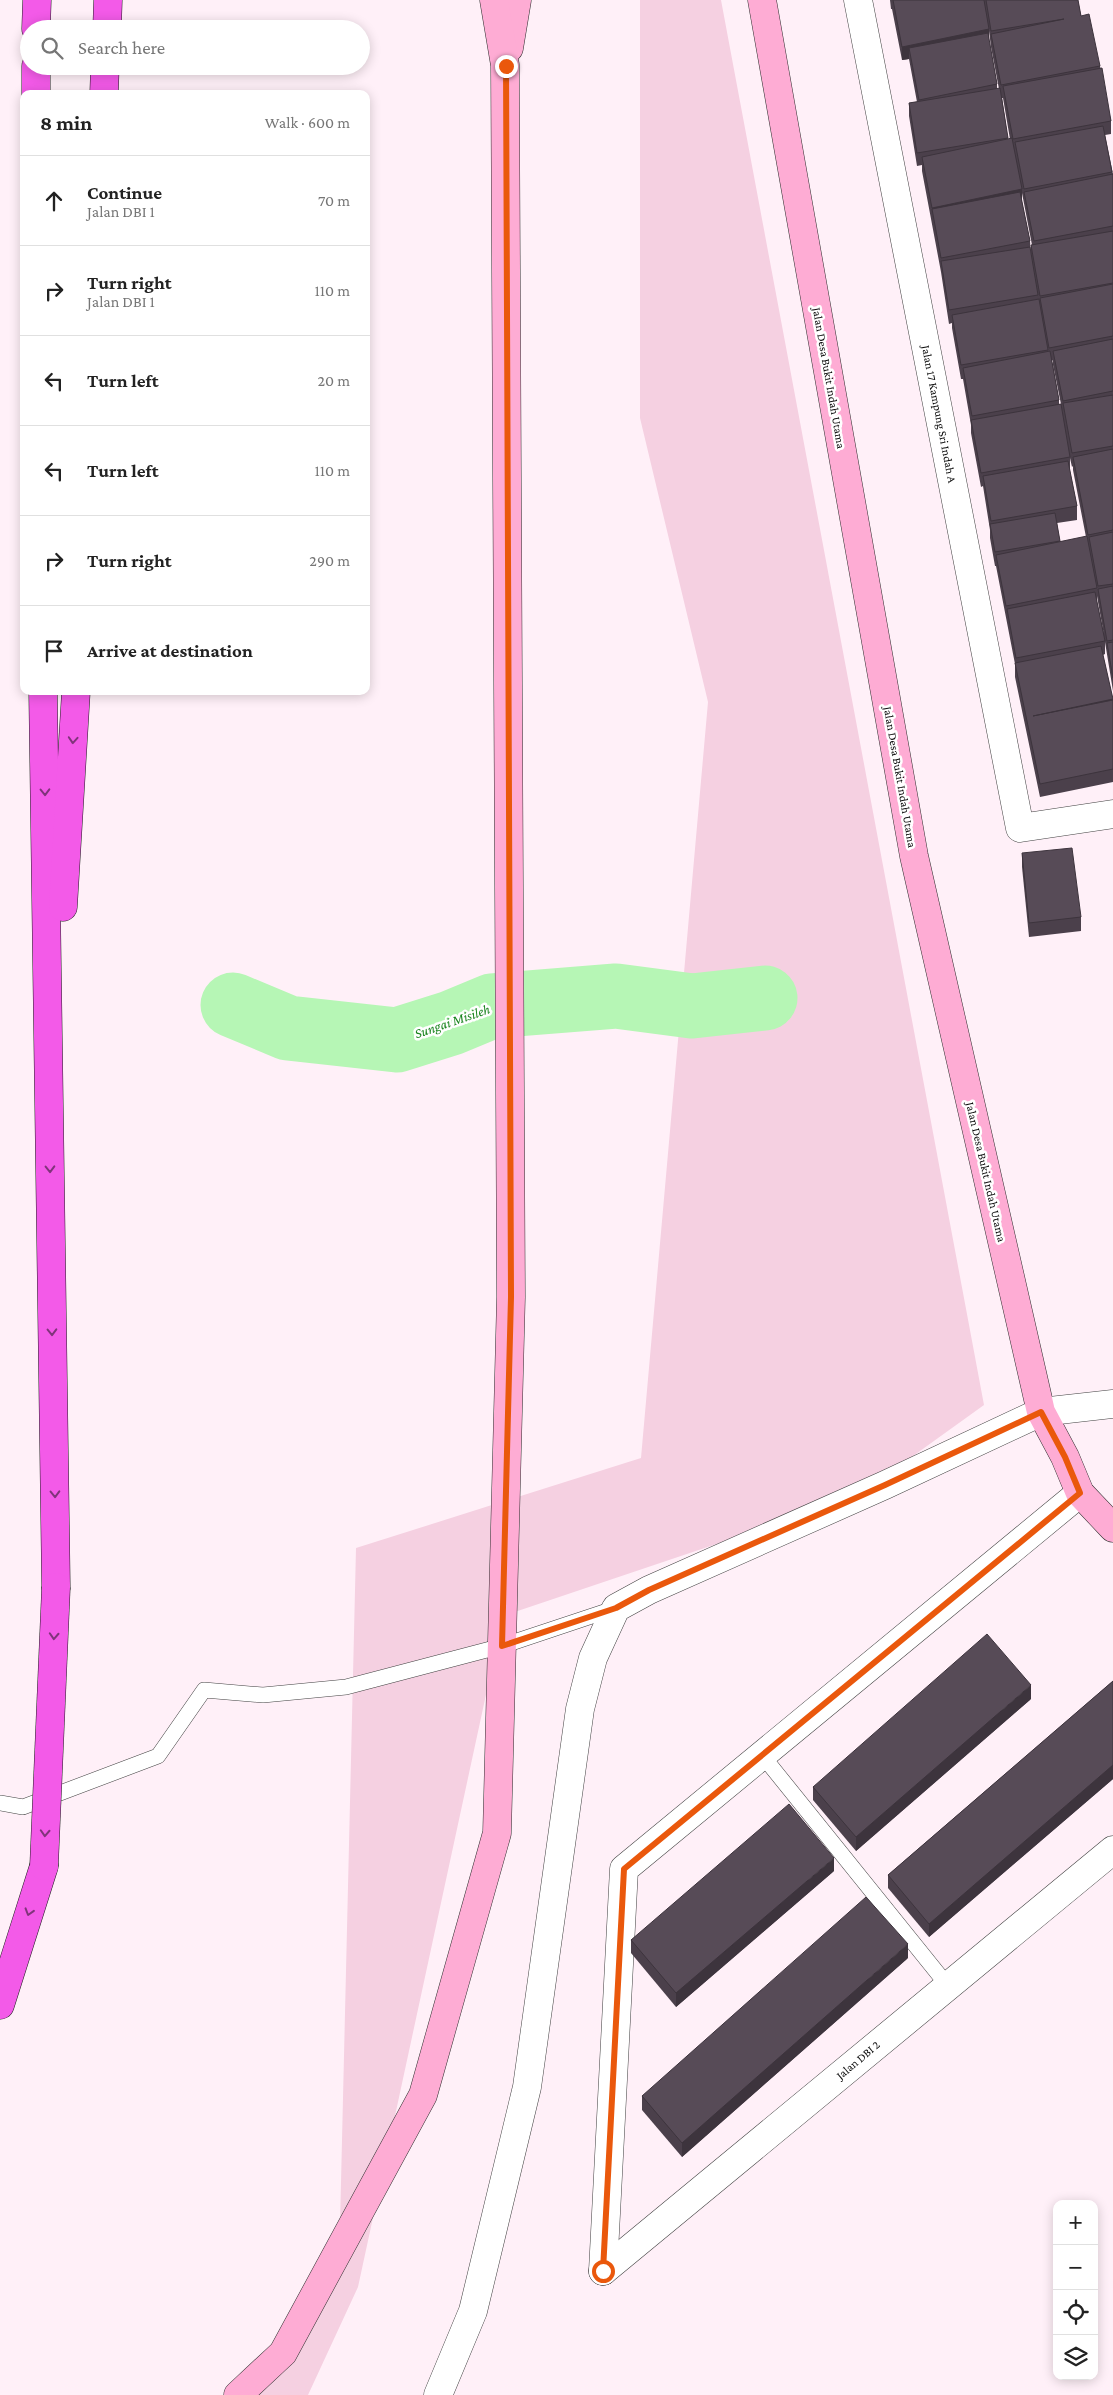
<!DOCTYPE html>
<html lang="en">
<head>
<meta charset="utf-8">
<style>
	:root { --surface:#fff; --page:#f2f2f2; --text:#222; --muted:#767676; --line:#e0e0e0 }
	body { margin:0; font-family:"Crimson Pro",serif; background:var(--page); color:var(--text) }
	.controls { position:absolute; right:15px; bottom:15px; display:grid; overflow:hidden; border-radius:10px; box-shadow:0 2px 12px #0003 }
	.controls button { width:45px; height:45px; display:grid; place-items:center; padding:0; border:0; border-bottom:1px solid var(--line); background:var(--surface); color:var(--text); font:25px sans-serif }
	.stop { position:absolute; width:15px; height:15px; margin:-11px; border:4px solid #ea580c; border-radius:50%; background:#fff }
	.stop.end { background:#ea580c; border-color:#fff; box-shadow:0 1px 5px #0008 }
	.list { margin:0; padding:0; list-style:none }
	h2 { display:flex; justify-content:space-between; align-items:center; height:65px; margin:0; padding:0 20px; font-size:21px }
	h2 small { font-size:16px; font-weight:400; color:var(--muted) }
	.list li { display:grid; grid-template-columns:32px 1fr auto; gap:15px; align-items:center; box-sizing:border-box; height:90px; padding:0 20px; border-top:1px solid var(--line) }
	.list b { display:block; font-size:19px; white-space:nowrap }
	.list p { margin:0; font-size:16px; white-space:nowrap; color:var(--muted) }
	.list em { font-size:16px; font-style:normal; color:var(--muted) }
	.icon { flex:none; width:28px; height:28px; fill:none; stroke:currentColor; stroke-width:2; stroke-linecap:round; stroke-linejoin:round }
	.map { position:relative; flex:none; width:1113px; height:2395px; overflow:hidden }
	.search { position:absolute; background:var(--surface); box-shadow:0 2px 12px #0003; left:20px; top:20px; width:350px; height:55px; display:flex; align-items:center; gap:12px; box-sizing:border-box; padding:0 18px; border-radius:28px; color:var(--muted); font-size:19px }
	.panel { position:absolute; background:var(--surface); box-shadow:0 2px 12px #0003; left:20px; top:90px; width:350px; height:605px; border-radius:10px }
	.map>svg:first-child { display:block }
	.farmland { fill:#f5d0e1 }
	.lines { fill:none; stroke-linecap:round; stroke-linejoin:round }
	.river { stroke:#b6f6b5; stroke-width:65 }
	.lane-casing { stroke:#414141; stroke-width:16 }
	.street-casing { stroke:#414141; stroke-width:29 }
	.secondary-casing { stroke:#303030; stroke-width:29 }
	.highway-casing { stroke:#1f1f1f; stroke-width:29 }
	.lane { stroke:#fff; stroke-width:15 }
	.street { stroke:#fff; stroke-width:28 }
	.secondary { stroke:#feacd4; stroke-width:28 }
	.highway { stroke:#f35ae8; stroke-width:28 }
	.highway-bridge-casing { stroke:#1f1f1f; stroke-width:29; stroke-linecap:butt }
	.highway-bridge { stroke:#f35ae8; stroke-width:28 }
	.wall { fill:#4b404b; fill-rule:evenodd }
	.shaded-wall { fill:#3d343d }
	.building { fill:#574b57; stroke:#3d343d }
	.oneway { stroke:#80347b }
	.route { stroke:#ea580c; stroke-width:6 }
	.labels { text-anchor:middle; stroke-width:5; stroke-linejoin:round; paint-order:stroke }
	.street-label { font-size:12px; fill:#0e0e0e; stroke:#fff }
	.water-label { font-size:14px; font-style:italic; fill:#17831c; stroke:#fff }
</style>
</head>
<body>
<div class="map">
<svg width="1113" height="2395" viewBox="0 0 1113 2395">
	<rect width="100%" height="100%" fill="#fff0f8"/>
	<!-- farmland -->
	<polygon class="farmland" points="640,0 721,0 984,1405 856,1497 503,1616 358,2287 308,2395 250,2395 340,2225 356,1548 641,1458 708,702 640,418"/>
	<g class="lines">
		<!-- river -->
		<polyline class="river" points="233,1005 288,1028 397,1040 451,1023 492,1006 616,996 692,1006 765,998"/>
		<defs>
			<g id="lane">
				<polyline points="762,1755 948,1986"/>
				<polyline points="0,1803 23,1807 158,1756 204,1690 263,1695 346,1687 502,1646 616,1608"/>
			</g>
			<g id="street">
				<polyline points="858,0 1020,828 1113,814"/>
				<polyline points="603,2271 624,1869 1080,1493"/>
				<polyline points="603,2271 1113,1850"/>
				<polyline points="438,2395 473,2311 527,2087 580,1709 593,1658 616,1608 649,1590 885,1485 1041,1412 1113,1404"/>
			</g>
			<g id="secondary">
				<polyline points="762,0 914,856 1041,1412 1065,1457 1080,1493 1113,1528"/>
				<polyline points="509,48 517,0"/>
				<polyline points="238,2395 283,2353 423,2095 497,1833 511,1297 505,65 494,0"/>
			</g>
			<g id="highway">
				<polyline points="36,29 37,0"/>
				<polyline points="107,29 108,0"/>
				<polyline points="36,94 36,66"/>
				<polyline points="104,94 105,66"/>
				<polyline points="43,691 56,1587"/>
				<polyline points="63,907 76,691"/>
				<polyline points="0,2005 44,1866"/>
			</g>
		</defs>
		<!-- lane casing -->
		<use href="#lane" class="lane-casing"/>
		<!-- street casing -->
		<use href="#street" class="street-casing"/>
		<!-- secondary casing -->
		<use href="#secondary" class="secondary-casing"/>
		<!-- highway casing -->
		<use href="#highway" class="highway-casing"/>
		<!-- lane -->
		<use href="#lane" class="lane"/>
		<!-- street -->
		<use href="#street" class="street"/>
		<!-- secondary -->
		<use href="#secondary" class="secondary"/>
		<!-- highway -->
		<use href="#highway" class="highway"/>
		<defs>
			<polyline id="highway-bridge" points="44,1866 56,1587"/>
		</defs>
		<!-- highway-bridge casing -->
		<use href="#highway-bridge" class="highway-bridge-casing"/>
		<!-- highway-bridge -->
		<use href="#highway-bridge" class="highway-bridge"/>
	</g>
	<!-- wall -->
	<g class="wall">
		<path d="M890 0H1078L1081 16 1100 66 1111 121V134L1105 135 1113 174V691L1105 642V654L1103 655 1113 700V782L1040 797 1015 677V664L996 566H995L990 538V530L983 486 981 487 971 433V425L963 379H961L952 328V323L949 324 941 272 922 171V165L917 166 909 116V103L917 102 909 59 902 60 892 9H891ZM989 31 991 47 999 89H997V84L989 41ZM1002 98H1003L1010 139H1008ZM1022 193 1032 245H1031V254L1030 241 1022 202ZM1053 360V365L1061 404H1059V400L1052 361ZM1070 458 1072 467 1073 466V470L1086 537 1060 542 1057 523 1077 520V506L1070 471ZM1097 596 1098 602 1104 635 1097 602Z"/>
		<polygon points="1022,853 1081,917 1081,931 1029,937 1022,867"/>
		<polygon points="1113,1681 1113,1779 929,1937 888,1888 888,1875"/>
		<polygon points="1031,1699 856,1851 813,1800 813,1787"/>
		<polygon points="834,1871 676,2007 631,1953 631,1940"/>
		<polygon points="908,1958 682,2157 642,2110 642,2096"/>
	</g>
	<!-- shaded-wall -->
	<g class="shaded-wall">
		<polygon points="989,29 989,42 909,48 909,59 902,60 902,47"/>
		<polygon points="1022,189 1022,203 932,209 932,208"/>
		<polygon points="1113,699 1113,712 1033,716"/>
		<polygon points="1031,1685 1031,1699 856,1851 856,1837"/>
		<polygon points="1113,1765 1113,1779 929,1937 929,1924"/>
		<polygon points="834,1858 834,1871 676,2007 676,1993"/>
		<polygon points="908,1944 908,1958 682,2157 682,2143"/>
	</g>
	<!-- building -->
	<g class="building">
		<polygon points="893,0 984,0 989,29 902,47"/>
		<polygon points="986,0 1078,0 1081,16 1089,14 1100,66 1001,85 991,34 1064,19 991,31"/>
		<polygon points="988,33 997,84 919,100 909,48"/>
		<polygon points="1102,68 1111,121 1013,139 1003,86"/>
		<polygon points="1000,88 1008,138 917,153 909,103"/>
		<polygon points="1103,126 1112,172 1024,189 1015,142"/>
		<polygon points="1012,138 1022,189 932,208 922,157"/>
		<polygon points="1113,174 1113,226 1034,241 1024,192"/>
		<polygon points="1020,192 1030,241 941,258 932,209"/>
		<polygon points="1113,231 1113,283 1040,296 1031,245"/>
		<polygon points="1030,247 1038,295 949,310 941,261"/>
		<polygon points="1113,284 1113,336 1049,348 1040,298"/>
		<polygon points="1039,299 1048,350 961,365 952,315"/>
		<polygon points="1113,339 1113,391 1063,401 1053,351"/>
		<polygon points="1050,351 1059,400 972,416 963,368"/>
		<polygon points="1113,395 1113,446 1072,453 1063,403"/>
		<polygon points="1061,404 1070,457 981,473 971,420"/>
		<polygon points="1113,449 1113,530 1088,535 1073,457"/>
		<polygon points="1068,461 1077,506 991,521 983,476"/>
		<polygon points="1055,513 1060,541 995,552 990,524"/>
		<polygon points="1113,532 1113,584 1098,586 1089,537"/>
		<polygon points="1087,536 1097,588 1006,606 996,555"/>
		<polygon points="1113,586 1113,640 1107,641 1098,589"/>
		<polygon points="1095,592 1105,641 1016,658 1007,609"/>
		<polygon points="1113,642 1113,678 1107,643"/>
		<polygon points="1101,646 1113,699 1033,716 1113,700 1113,769 1040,784 1015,663"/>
		<polygon points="1072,848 1081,917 1029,923 1022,853"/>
		<polygon points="987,1634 1031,1685 856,1837 813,1787"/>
		<polygon points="1113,1681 1113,1765 929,1924 888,1875"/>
		<polygon points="789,1804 834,1858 676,1993 631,1940"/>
		<polygon points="866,1897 908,1944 682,2143 642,2096"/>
	</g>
	<!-- one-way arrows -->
	<defs><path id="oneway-chevron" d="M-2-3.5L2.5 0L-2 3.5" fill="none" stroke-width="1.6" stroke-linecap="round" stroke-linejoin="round" transform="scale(1.25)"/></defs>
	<g class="oneway">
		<use href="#oneway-chevron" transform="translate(73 740) rotate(94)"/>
		<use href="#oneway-chevron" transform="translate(45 792) rotate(89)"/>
		<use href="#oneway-chevron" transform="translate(50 1169) rotate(89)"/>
		<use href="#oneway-chevron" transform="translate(52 1332) rotate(89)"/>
		<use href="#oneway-chevron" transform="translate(55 1494) rotate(89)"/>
		<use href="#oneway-chevron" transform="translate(54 1636) rotate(93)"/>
		<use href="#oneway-chevron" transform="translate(45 1833) rotate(93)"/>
		<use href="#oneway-chevron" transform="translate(29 1912) rotate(107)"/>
	</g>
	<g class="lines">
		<!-- route -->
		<polyline class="route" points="506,66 511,1297 502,1646 616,1608 649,1590 885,1485 1041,1412 1065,1457 1080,1493 624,1869 603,2271"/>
	</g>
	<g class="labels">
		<!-- street labels -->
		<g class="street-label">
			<text transform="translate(829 378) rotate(80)" y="4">Jalan Desa Bukit Indah Utama</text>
			<text transform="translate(939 414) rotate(79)" y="4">Jalan 17 Kampung Sri Indah A</text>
			<text transform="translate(900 777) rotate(80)" y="4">Jalan Desa Bukit Indah Utama</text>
			<text transform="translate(986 1172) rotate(77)" y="4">Jalan Desa Bukit Indah Utama</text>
			<text transform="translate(858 2060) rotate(-40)" y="4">Jalan DBI 2</text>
		</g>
		<!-- water labels -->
		<g class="water-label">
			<text transform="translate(452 1021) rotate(-19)" y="5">Sungai Misileh</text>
		</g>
	</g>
</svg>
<div class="controls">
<button>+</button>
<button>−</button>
<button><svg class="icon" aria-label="locate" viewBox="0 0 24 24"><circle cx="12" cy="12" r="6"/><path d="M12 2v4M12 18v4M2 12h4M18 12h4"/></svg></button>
<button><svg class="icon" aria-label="layers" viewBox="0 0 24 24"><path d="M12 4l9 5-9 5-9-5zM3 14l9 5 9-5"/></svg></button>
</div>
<div class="stop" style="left:603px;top:2271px"></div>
<div class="stop end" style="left:506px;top:66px"></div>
<div class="search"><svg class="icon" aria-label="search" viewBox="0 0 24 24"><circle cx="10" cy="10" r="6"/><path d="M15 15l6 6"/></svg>Search here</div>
<section class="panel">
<h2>8 min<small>Walk · 600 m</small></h2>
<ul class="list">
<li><svg class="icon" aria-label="ahead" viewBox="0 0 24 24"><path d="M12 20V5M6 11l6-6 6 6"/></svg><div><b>Continue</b><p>Jalan DBI 1</p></div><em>70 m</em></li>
<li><svg class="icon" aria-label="right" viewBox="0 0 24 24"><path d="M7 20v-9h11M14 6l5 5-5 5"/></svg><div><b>Turn right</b><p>Jalan DBI 1</p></div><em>110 m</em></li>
<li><svg class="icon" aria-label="left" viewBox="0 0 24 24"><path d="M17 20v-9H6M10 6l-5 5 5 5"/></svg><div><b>Turn left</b></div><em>20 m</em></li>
<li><svg class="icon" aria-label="left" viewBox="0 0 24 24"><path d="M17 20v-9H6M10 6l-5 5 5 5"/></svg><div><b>Turn left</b></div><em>110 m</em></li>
<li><svg class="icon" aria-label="right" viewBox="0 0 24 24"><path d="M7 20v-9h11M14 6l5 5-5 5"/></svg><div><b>Turn right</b></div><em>290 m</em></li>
<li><svg class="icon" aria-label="arrive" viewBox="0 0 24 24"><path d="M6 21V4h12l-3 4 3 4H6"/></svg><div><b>Arrive at destination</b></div></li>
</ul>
</section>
</div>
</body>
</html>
